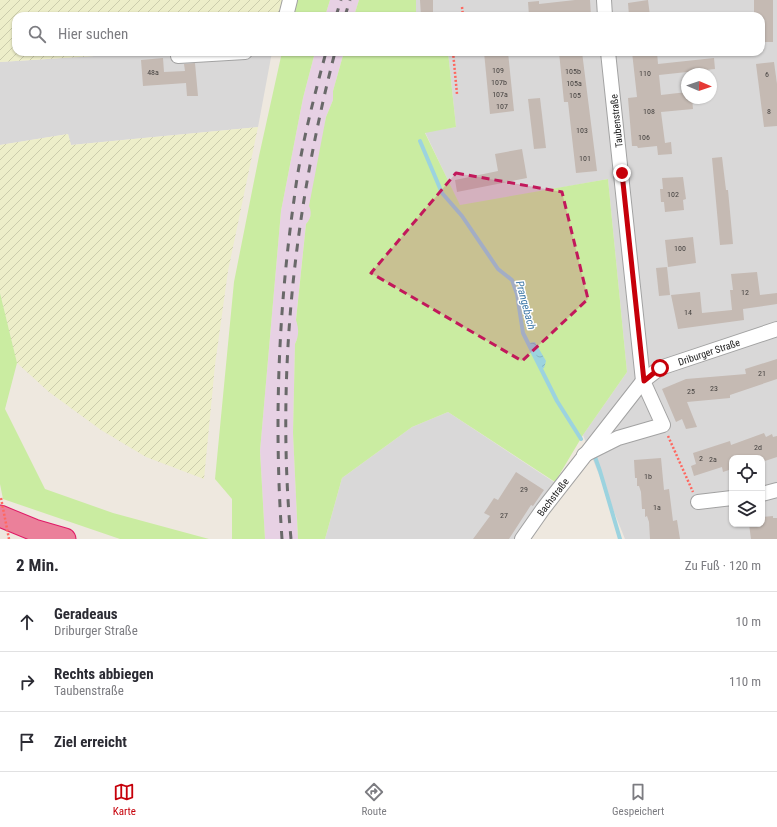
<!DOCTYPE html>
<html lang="de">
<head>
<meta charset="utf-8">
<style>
	:root { --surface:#fff; --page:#f2f2f3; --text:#2b2b33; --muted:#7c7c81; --line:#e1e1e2; --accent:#c6000a }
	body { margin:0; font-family:"Roboto Condensed",sans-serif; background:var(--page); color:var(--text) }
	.controls { position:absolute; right:12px; bottom:12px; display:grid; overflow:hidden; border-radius:8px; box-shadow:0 1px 3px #0004 }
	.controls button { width:36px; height:36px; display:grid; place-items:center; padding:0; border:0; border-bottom:1px solid var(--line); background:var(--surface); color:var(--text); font:20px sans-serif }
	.compass { position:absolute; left:681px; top:68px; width:36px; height:36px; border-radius:50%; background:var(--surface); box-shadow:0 1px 3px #0004; rotate:92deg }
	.stop { position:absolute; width:12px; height:12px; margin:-9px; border:3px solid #c6000a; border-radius:50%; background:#fff }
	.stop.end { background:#c6000a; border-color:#fff; box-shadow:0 1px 4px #0008 }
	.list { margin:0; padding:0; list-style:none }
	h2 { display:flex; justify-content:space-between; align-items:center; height:52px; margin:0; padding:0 16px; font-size:17px }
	h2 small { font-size:13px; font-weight:400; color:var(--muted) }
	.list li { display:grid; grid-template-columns:26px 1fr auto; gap:12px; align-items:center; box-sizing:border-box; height:60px; padding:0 16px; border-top:1px solid var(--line) }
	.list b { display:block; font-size:15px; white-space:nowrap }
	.list p { margin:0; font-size:13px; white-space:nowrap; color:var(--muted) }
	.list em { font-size:13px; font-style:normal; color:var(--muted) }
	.icon { flex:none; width:22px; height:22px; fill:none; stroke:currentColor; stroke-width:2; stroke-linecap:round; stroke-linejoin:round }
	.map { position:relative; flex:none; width:777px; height:539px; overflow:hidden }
	.search { position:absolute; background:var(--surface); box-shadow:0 1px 3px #0004; left:12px; right:12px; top:12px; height:44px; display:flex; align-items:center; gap:10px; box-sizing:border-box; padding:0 14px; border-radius:12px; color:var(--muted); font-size:15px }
	.sheet { height:232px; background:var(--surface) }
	nav { display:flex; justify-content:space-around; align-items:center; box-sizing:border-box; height:56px; border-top:1px solid var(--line); background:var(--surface); font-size:11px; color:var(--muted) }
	nav a { display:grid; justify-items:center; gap:2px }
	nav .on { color:var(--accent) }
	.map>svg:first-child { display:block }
	.residential { fill:#d9d8d8; fill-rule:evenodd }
	.industrial { fill:#e7d1e4 }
	.farmland { fill:url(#farmland-furrows) }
	.grass { fill:#caeca1 }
	.water { fill:url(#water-waves) }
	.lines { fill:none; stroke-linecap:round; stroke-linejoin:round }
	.stream { stroke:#9cd3df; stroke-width:4 }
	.building { fill:#c5bab3 }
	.minor-casing { stroke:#a2a2a2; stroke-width:16 }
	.highway-casing { stroke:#e01866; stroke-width:23 }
	.path { stroke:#ff675f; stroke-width:2.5; stroke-dasharray:2 2; stroke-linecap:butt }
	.minor { stroke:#fff; stroke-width:14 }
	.highway { stroke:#eb809a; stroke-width:21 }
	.rail { stroke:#696969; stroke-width:3; stroke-dasharray:8 8; stroke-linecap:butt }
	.path-bridge { stroke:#ff675f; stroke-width:2.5; stroke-dasharray:2 2; stroke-linecap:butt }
	.route { stroke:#c6000a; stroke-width:5 }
	.marked { fill:#c2185b; fill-opacity:0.2; stroke:#c2185b; stroke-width:3; stroke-dasharray:8 5; stroke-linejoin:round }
	.labels { text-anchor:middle; stroke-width:3; stroke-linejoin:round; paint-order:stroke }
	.number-label { font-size:8px; fill:#464341 }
	.street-label { font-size:10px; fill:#1b1b1b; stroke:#fff }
	.water-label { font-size:11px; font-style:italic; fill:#4079a8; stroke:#fff }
</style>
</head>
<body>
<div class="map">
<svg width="777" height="539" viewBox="0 0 777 539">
	<defs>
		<pattern id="farmland-furrows" width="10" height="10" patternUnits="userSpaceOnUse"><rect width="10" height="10" fill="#edeec9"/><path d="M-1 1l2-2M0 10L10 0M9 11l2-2" fill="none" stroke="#cbccac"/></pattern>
		<pattern id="water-waves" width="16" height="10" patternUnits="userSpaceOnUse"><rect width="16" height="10" fill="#9cd3df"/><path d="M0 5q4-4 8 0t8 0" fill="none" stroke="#86b5bf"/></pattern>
	</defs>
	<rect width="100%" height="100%" fill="#eee8df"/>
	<!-- residential -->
	<g class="residential">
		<path d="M416 0H777V539H625L583 435 627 372 608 179 460 206 425 132 456 127 448 52H761V16H416ZM687 74H711V98H687ZM732 458H762V524H732Z"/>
		<polygon points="158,52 272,52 258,127 71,145 68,134 0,145 0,62"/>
		<polygon points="448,412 566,490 531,539 325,539 342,478 412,427"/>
	</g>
	<!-- industrial -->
	<g class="industrial">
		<polygon points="330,0 359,0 354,16 325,16"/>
		<polygon points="315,52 344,52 333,91 333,100 326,117 312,211 309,221 306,224 296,319 299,327 298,337 295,344 293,433 298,539 265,539 260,451 281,211 303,98"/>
	</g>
	<!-- farmland -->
	<g class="farmland">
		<polygon points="0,0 283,0 280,16 16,16 16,52 158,52 0,62"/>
		<polygon points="258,127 228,271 215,365 204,479 146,457 101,430 49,392 17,363 0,293 0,145 68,134 71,145"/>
	</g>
	<!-- grass -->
	<g class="grass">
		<polygon points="295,0 330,0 325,16 291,16"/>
		<polygon points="359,0 416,0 416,16 354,16"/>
		<polygon points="282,52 315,52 303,98 281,211 260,451 265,539 232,539 232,499 215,479 234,282 259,156"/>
		<path d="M344 52H448L456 127 425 133 460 205 608 179 627 372 583 435 555 482 448 412 412 427 342 478 325 539H298L293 433 295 344C299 336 299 329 296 320L306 224C311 219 312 212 309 206L326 117 333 100V91Z"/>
		<polygon points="0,293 17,363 5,409 45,489 113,513 209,539 120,539 3,499 0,484"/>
	</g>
	<!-- water -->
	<polygon class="water" points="535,342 546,361 544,368 540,369 529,343"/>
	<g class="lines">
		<!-- stream -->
		<g class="stream">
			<polyline points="420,141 442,193 462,216 498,269 512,280 517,294 523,333 557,401 581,439"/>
			<polyline points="595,457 600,471 620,539"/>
		</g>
	</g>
	<!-- building -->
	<g class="building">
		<polygon points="420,0 433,0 433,16 421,16"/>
		<polygon points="575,0 590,0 591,16 529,16 528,2 539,1 539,4"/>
		<polygon points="648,0 650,16 629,16 628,3"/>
		<polygon points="754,0 773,0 773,42 761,42 761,16 754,16"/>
		<polygon points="484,52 508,52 514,111 490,114"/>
		<polygon points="559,52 582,52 597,171 576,173 568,102 564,102"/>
		<polygon points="632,52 657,52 658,64 714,58 715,69 659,75 661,95 687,92 687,98 692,98 693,109 661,112 665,143 671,142 672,154 658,155 657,146 638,148 637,146 632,146 628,98 637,97"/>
		<polygon points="163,58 164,72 185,71 184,64 195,63 198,96 187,96 186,83 143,86 141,60"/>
		<polygon points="774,62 777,84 777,126 764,127 756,64"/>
		<polygon points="540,98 546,148 534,149 528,99"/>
		<polygon points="522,149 527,178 457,192 455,180 498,171 495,154"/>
		<polygon points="722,157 726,190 728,190 733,244 720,245 712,158"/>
		<polygon points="683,177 686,199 683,200 684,210 665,212 664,202 661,202 660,189 663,189 662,178"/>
		<polygon points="693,237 696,263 668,267 665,240"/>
		<polygon points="667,267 670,295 659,296 656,268"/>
		<polygon points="757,272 760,295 777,293 777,304 743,309 744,320 678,329 671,295 700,292 702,313 732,310 730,290 733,290 731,274"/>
		<polygon points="777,359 777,379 730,395 730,398 687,402 697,427 686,429 682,419 676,422 662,389 686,379 746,374 745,369"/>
		<polygon points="764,433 766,437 772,434 773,437 777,436 777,457 762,462 762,458 732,458 732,469 723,472 722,467 694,476 691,466 696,464 693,453 730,441 731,445"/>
		<polygon points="661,458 664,490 669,489 673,521 677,520 680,539 650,539 649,522 647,516 645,517 645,509 642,509 641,492 639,486 637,486 637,478 635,478 634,460"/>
		<polygon points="516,472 544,490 533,506 531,505 509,539 473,539 490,516 484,513 494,498 498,500"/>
		<polygon points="773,516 773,518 777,518 777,539 751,539 749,524 762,524 762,517"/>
	</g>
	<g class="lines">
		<defs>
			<g id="minor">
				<polyline points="604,0 605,16"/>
				<polyline points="286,16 290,0"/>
				<polyline points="178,56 245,52"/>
				<polyline points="584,455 618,438 663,425 643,381 608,52"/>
				<polyline points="762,494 777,490"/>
				<polyline points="698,502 732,498"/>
				<path id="s1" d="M522 539 543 509 643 381 660 368 777 329"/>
			</g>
			<polyline id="highway" points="0,516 34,530 65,539"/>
		</defs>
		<!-- minor casing -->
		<use href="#minor" class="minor-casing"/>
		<!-- highway casing -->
		<use href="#highway" class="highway-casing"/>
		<!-- path -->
		<g class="path">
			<polyline points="462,7 463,16"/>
			<polyline points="453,52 457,94"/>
			<polyline points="668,436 693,492"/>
		</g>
		<!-- minor -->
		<use href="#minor" class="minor"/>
		<!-- highway -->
		<use href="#highway" class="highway"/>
		<!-- rail -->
		<g class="rail">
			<polyline points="336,16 341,0"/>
			<polyline points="345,16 350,0"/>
			<path d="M282 539C274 426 278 313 294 200 300 150 313 101 326 52"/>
			<path d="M291 539C276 375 294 211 335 52"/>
		</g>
		<!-- path-bridge -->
		<polyline class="path-bridge" points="1,498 9,539"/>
	</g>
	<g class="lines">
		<!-- route -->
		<polyline class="route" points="622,173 644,381 660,368"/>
	</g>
	<!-- marked area -->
	<path class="marked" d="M456 173 562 192 588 299 522 361 371 273Z"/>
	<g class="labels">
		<!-- number labels -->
		<g class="number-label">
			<text x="498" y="73">109</text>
			<text x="573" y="74">105b</text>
			<text x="153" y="75">48a</text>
			<text x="645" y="76">110</text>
			<text x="767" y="77">6</text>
			<text x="499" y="85">107b</text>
			<text x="574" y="86">105a</text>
			<text x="500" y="97">107a</text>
			<text x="575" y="98">105</text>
			<text x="502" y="109">107</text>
			<text x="649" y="114">108</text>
			<text x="769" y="114">8</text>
			<text x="582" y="133">103</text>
			<text x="644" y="140">106</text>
			<text x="585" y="161">101</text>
			<text x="673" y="197">102</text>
			<text x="680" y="251">100</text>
			<text x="745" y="295">12</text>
			<text x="688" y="315">14</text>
			<text x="762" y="376">21</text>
			<text x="714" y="391">23</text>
			<text x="691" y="394">25</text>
			<text x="758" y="450">2d</text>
			<text x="701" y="461">2</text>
			<text x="713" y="462">2a</text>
			<text x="648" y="479">1b</text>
			<text x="524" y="492">29</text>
			<text x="657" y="510">1a</text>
			<text x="504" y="518">27</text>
		</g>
		<!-- street labels -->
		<g class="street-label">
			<text transform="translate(616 121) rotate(-96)" y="4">Taubenstraße</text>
			<text dy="4" stroke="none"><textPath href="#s1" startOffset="272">Driburger Straße</textPath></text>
			<text dy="4" stroke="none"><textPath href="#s1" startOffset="52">Bachstraße</textPath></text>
		</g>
		<!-- water labels -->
		<g class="water-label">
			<text transform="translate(526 305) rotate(75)" y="4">Prangebach</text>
		</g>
	</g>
</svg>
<div class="controls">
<button><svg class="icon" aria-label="locate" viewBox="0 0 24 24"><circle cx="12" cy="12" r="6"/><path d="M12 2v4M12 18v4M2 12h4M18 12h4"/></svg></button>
<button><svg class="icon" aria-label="layers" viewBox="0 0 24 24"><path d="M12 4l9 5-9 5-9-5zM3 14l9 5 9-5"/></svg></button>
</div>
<svg class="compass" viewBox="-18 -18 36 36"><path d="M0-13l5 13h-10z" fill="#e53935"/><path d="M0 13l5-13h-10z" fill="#7c7c81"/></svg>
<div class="stop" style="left:660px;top:368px"></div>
<div class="stop end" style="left:622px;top:173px"></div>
<div class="search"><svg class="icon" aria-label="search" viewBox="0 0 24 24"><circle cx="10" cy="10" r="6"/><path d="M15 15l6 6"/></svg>Hier suchen</div>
</div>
<section class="sheet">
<h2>2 Min.<small>Zu Fuß · 120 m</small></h2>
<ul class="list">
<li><svg class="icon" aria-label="ahead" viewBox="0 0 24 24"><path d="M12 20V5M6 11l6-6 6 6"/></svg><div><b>Geradeaus</b><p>Driburger Straße</p></div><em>10 m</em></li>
<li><svg class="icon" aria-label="right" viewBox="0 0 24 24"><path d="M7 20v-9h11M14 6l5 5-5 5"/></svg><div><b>Rechts abbiegen</b><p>Taubenstraße</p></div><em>110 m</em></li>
<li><svg class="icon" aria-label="arrive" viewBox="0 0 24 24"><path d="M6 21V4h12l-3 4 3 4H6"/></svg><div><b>Ziel erreicht</b></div></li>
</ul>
</section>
<nav>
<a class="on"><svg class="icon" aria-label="map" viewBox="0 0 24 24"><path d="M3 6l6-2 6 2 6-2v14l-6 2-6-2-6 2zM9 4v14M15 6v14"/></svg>Karte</a>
<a><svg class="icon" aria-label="directions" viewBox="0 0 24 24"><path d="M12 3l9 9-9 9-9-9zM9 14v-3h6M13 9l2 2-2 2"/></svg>Route</a>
<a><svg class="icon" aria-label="saved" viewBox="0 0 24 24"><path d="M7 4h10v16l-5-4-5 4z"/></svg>Gespeichert</a>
</nav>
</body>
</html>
